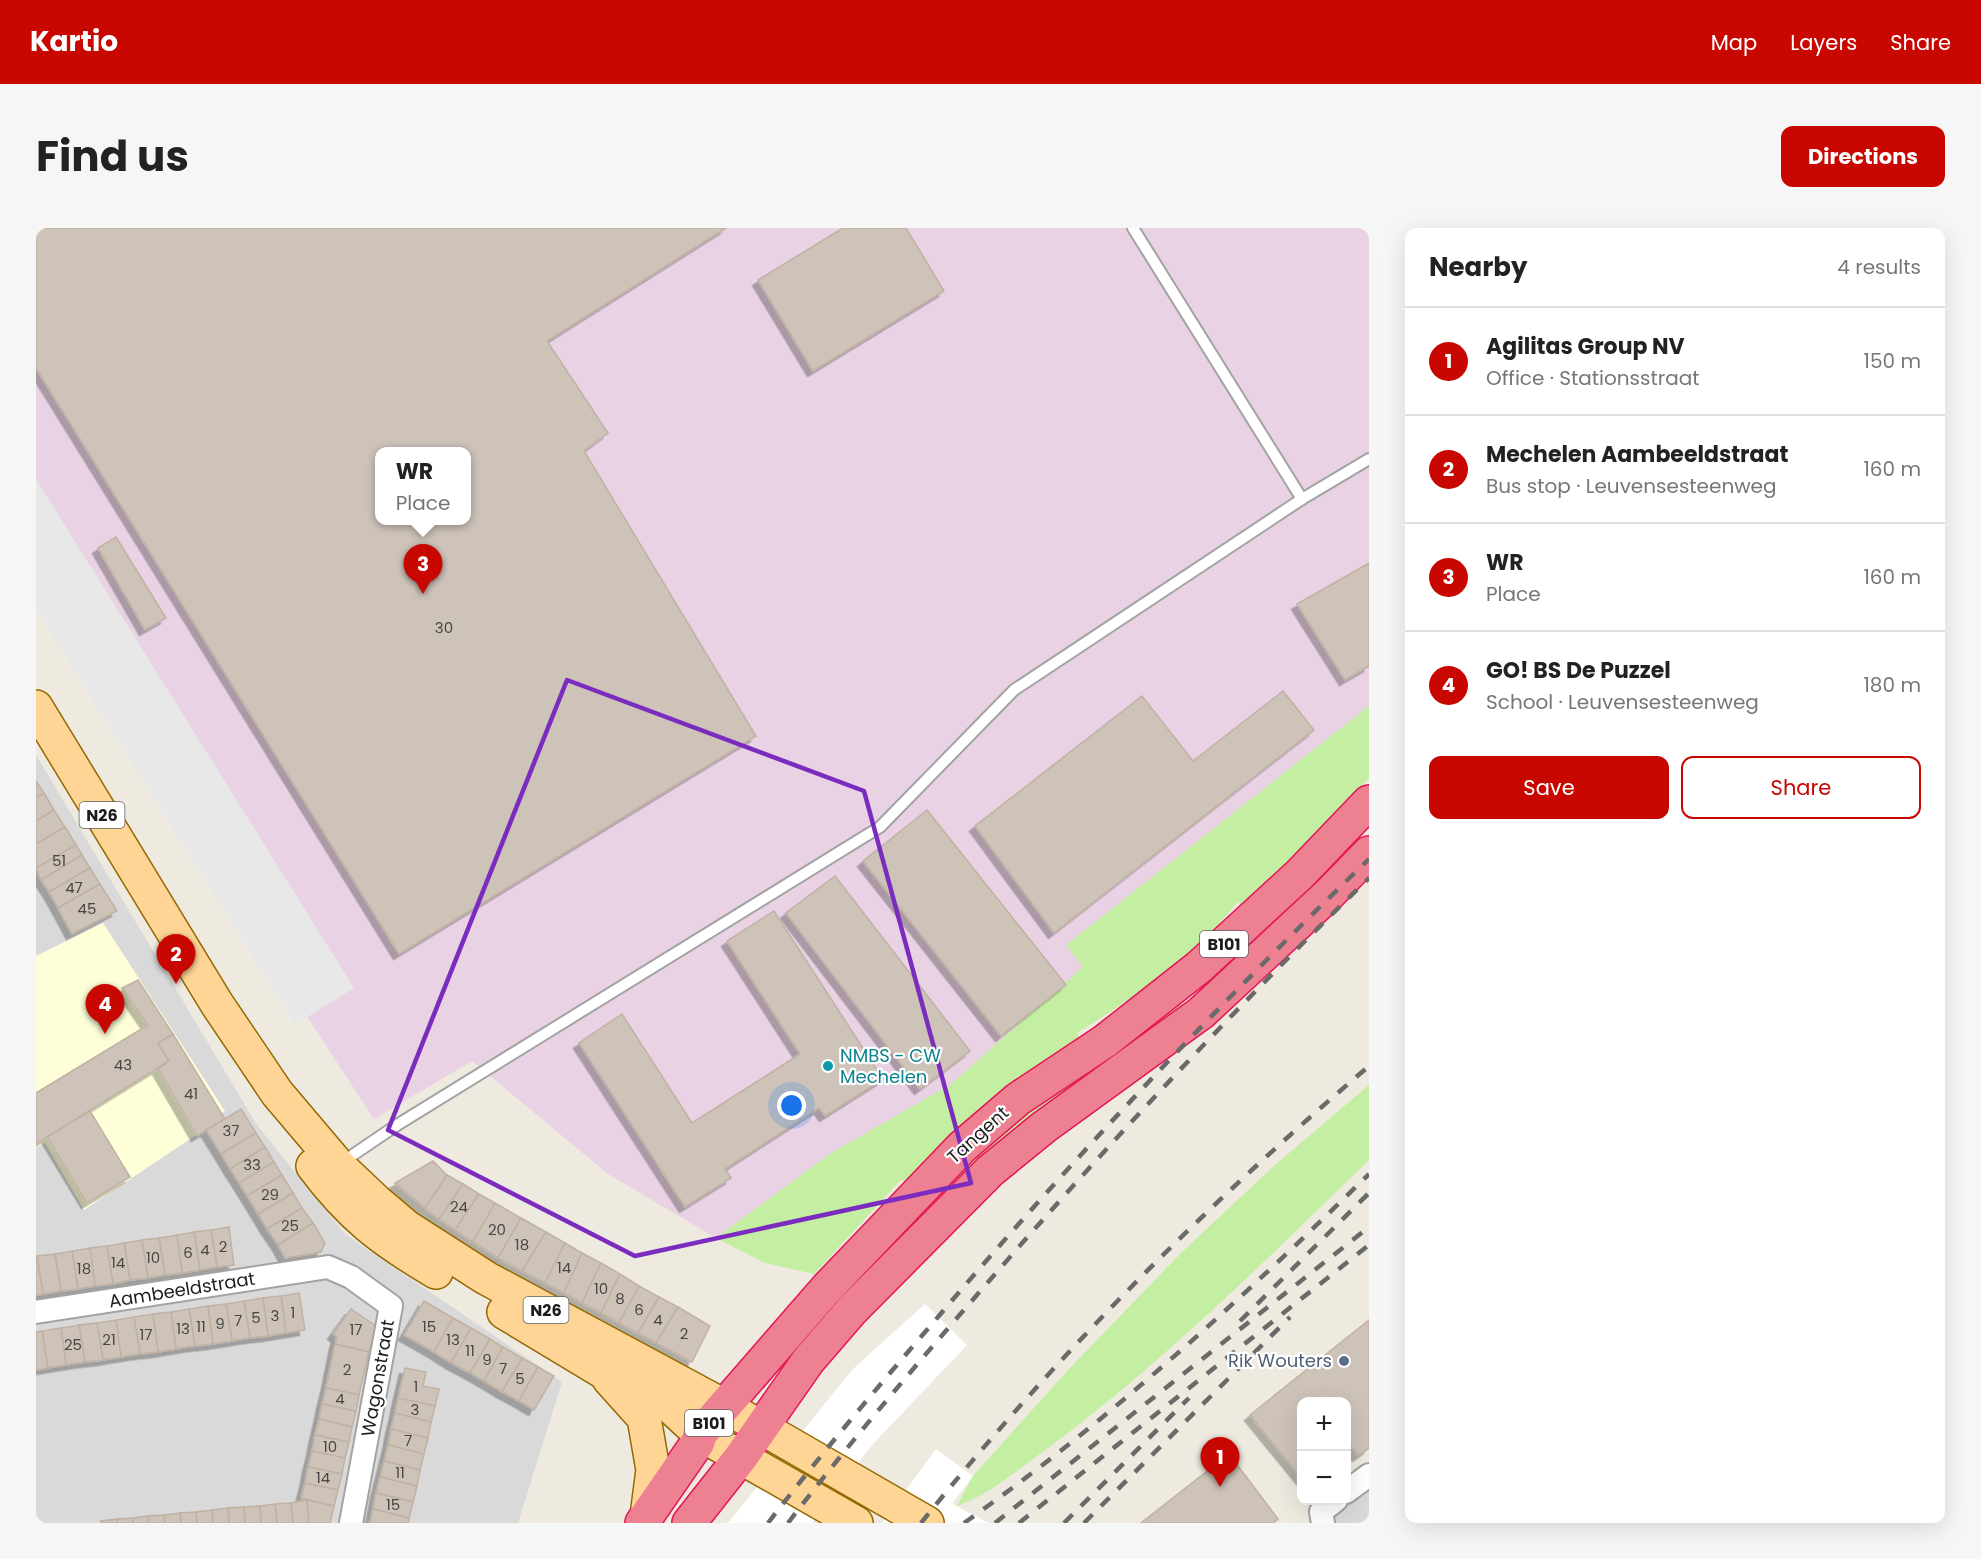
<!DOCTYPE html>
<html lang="en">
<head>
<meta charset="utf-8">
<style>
	:root { --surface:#fff; --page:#f6f6f6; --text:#222; --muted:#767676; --line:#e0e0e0; --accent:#c80700 }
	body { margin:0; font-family:Poppins,sans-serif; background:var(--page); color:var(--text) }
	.controls { position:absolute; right:18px; bottom:18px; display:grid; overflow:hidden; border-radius:12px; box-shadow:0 6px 24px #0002 }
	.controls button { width:54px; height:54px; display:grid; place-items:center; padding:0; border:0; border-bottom:2px solid var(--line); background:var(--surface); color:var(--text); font:30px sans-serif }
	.you { position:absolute; left:756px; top:878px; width:21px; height:21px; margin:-15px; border:4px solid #fff; border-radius:50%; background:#1a73e8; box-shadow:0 0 0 9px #1a73e833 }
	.badge { display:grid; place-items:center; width:39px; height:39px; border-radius:50%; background:var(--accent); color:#fff; font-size:20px; font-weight:700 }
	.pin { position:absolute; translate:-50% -50px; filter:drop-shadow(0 2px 3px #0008) }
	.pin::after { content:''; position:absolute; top:32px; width:21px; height:18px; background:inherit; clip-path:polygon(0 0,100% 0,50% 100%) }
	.popup { position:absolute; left:339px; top:219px; width:96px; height:78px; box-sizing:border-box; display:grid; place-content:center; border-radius:12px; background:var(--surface); filter:drop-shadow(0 2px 4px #0005); font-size:20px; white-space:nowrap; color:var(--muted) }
	.popup b { font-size:22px; color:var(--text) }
	.popup::after { content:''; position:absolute; left:50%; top:100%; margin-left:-12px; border:12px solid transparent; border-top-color:var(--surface) }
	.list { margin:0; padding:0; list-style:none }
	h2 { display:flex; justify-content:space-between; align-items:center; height:78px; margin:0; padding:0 24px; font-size:26px }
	h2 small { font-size:20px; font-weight:400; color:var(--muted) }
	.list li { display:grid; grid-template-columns:39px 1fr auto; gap:18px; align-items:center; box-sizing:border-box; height:108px; padding:0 24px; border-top:2px solid var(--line) }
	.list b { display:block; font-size:22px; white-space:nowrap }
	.list p { margin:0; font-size:20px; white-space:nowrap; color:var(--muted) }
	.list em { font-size:20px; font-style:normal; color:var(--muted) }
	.actions { display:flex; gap:12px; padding:18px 24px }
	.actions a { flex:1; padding:14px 0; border:2px solid var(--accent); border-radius:12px; text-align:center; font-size:21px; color:var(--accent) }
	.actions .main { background:var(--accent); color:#fff }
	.map { position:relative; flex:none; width:1333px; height:1295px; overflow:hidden; border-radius:12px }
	header { display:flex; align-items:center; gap:36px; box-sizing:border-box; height:84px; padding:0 30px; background:var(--accent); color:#fff }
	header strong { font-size:28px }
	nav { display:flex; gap:33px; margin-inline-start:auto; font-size:21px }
	.intro { display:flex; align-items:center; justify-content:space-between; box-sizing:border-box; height:144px; padding:0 36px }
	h1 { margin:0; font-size:42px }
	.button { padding:15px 27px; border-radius:12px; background:var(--accent); color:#fff; font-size:21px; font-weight:700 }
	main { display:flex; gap:36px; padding:0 36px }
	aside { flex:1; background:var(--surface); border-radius:12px; box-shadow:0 6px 24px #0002 }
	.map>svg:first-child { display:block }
	.residential { fill:#dad9d9 }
	.industrial { fill:#e8d2e3; fill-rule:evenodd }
	.education { fill:#feffd9 }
	.grass { fill:#c4eea1 }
	.parking { fill:#e8e8e8 }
	.pier { fill:#fff }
	.building { fill:#cec3b9; stroke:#c1b1a2; stroke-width:1.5; fill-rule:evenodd; filter:url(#shadow) }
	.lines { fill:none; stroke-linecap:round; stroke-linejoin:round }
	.lane-casing { stroke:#a3a3a3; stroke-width:14 }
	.street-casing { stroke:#a3a3a3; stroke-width:26 }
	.primary-casing { stroke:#946800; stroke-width:36 }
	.highway-casing { stroke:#e51555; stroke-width:36 }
	.lane { stroke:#fff; stroke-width:10 }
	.street { stroke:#fff; stroke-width:22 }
	.primary { stroke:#ffd595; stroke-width:33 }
	.highway { stroke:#ed8191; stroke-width:33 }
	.rail { stroke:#6a6a6a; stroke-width:4.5; stroke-dasharray:12 12; stroke-linecap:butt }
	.marked { fill:none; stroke:#7b2cbf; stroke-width:4.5; stroke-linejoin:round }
	.culture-dot { fill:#0f9aa8; stroke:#fff; stroke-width:2 }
	.service-dot { fill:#5c6f8a; stroke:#fff; stroke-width:2 }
	.labels { text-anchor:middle; stroke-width:4.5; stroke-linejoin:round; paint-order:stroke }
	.number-label { font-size:15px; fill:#484643 }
	.shield { fill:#fff; stroke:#606060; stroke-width:1.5 }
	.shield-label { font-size:16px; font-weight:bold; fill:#1c1c1c }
	.culture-label { font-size:18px; fill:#0d838f; stroke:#fff; text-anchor:start }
	.street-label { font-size:18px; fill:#1c1c1c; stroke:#fff }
	.service-label { font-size:18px; fill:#4e5e75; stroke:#fff; text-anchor:end }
</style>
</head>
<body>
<header>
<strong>Kartio</strong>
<nav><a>Map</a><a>Layers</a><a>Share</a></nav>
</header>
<div class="intro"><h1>Find us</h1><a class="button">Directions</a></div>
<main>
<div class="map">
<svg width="1333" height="1295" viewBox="0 0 1333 1295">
	<defs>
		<filter id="shadow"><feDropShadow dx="-5.5" dy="5.5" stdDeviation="0" flood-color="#0004"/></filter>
	</defs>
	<rect width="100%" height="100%" fill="#eeeae0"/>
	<!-- residential -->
	<g class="residential">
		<polygon points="0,527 221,897 309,1006 526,1154 482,1295 0,1295"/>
		<polygon points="1333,1257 1333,1295 1284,1295"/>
	</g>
	<!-- industrial -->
	<path class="industrial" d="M0 0H1333V478L1031 717 1047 739 914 857 795 925 680 1010 572 946 436 833 338 891 0 374ZM344 224H430V292H344Z"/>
	<!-- education -->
	<polygon class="education" points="67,695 189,883 157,909 48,982 9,915 0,920 0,728"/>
	<!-- grass -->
	<g class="grass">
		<path d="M1333 478V550L1208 681 1202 673C1160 729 1100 768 1041 805L1044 812 1078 824 1093 817 1175 740 1178 743 1090 833 910 968 876 952 864 953 778 1046 729 1035 680 1010 795 925 914 857 1047 739 1030 717Z"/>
		<path d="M1333 857V932C1231 1031 1130 1132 1016 1217 986 1238 956 1266 921 1278L937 1248 1033 1141 1146 1024 1239 937Z"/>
	</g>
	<!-- parking -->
	<polygon class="parking" points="0,251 318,760 259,797 0,382"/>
	<!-- pier -->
	<g class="pier">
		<polygon points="889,1076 931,1117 837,1216 776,1295 692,1295 817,1141"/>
		<polygon points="900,1221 937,1248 916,1276 953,1295 846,1295"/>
	</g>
	<!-- building -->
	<g class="building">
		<path d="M0 0H690L511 113 572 205 548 223 720 508 363 726 0 140ZM344 224H430V292H344Z"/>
		<polygon points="807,0 870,0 908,63 777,143 722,52"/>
		<polygon points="80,309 130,390 109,402 62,320"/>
		<polygon points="1333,335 1333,438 1309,452 1261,376"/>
		<polygon points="1247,463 1278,502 1018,705 939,598 1106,468 1157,533"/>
		<polygon points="0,553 8,565 0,570"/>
		<polygon points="8,565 18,582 0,593 0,570"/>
		<polygon points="18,582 29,599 0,616 0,593"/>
		<polygon points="891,582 1030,757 965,808 827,633"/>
		<polygon points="29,599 40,617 0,640 0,616"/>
		<polygon points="40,617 46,627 5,652 0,640"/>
		<polygon points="46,627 54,640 13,664 5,652"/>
		<polygon points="54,640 64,656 22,680 13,664"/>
		<polygon points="799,648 934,823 884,861 750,685"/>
		<polygon points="64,656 81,683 36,706 22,680"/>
		<polygon points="738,683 847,851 789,888 783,880 689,941 695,950 649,979 543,815 586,786 656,895 764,826 691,713"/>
		<polygon points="102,752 137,806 122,815 133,833 0,916 0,865 112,797 86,760"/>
		<polygon points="137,806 189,891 161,908 122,841 133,833 122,815"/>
		<polygon points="205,881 220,905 185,926 170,902"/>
		<polygon points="54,883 94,949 51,975 11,909"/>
		<polygon points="220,905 229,919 194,941 185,926"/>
		<polygon points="229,919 238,934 203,955 194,941"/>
		<polygon points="397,933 411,947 389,980 359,955"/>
		<polygon points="238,934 246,947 211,968 203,955"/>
		<polygon points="246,947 257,965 222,986 211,968"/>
		<polygon points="411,947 427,956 403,991 389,980"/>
		<polygon points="427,956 443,966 419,1002 403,991"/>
		<polygon points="257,965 266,980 231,1001 222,986"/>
		<polygon points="443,966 459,975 437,1014 419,1002"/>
		<polygon points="459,975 485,990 462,1030 437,1014"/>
		<polygon points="266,980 277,995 242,1017 231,1001"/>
		<polygon points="485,990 510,1004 486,1043 462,1030"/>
		<polygon points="277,995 289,1015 285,1024 249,1030 242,1017"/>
		<polygon points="193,999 198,1037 181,1039 175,1002"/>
		<polygon points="175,1002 181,1039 164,1042 158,1004"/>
		<polygon points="158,1004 164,1042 146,1045 141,1007"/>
		<polygon points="510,1004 529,1015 509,1055 486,1043"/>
		<polygon points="141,1007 146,1045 129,1047 123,1010"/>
		<polygon points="123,1010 129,1047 112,1050 106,1012"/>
		<polygon points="106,1012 112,1050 94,1052 88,1015"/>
		<polygon points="88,1015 94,1052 77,1056 71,1018"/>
		<polygon points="529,1015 546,1025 528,1065 509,1055"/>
		<polygon points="71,1018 77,1056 59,1058 54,1020"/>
		<polygon points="54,1020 59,1058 42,1061 36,1023"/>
		<polygon points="36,1023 42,1061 25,1063 19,1026"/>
		<polygon points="546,1025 565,1035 546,1075 528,1065"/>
		<polygon points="19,1026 25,1063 7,1066 1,1028"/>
		<polygon points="1,1028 7,1066 0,1067 0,1029"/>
		<polygon points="565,1035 584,1046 565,1085 546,1075"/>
		<polygon points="584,1046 603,1058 583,1095 565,1085"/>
		<polygon points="603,1058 623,1069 602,1105 583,1095"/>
		<polygon points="263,1065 269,1102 250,1105 245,1068"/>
		<polygon points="245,1068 250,1105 232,1108 227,1070"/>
		<polygon points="623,1069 642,1079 620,1115 602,1105"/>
		<polygon points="227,1070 232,1108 214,1110 208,1073"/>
		<polygon points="208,1073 214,1110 196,1113 190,1076"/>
		<polygon points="388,1073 417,1090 398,1124 368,1107"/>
		<polygon points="190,1076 196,1113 177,1116 172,1078"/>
		<polygon points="172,1078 177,1116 159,1118 153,1081"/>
		<polygon points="642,1079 674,1098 656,1134 620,1115"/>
		<polygon points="153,1081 159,1118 140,1121 135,1084"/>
		<polygon points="315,1081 340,1098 333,1124 299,1116 301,1109 297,1106"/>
		<polygon points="135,1084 140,1121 122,1124 117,1086"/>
		<polygon points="117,1086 122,1124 104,1126 98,1089"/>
		<polygon points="98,1089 104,1126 85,1129 80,1092"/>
		<polygon points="417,1090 435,1100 415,1135 398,1124"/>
		<polygon points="80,1092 85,1129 67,1132 61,1095"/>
		<polygon points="1333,1092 1333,1220 1322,1228 1313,1216 1310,1218 1310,1174 1266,1174 1266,1251 1214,1187"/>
		<polygon points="61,1095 67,1132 49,1134 43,1097"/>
		<polygon points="43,1097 49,1134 30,1137 25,1100"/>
		<polygon points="25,1100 30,1137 12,1140 6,1103"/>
		<polygon points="435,1100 454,1111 434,1145 415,1135"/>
		<polygon points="6,1103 12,1140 0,1142 0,1104"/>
		<polygon points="454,1111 467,1119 448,1153 434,1145"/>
		<polygon points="299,1116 333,1124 323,1167 290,1160"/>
		<polygon points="467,1119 486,1130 466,1164 448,1153"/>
		<polygon points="486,1130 502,1139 483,1173 466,1164"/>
		<polygon points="502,1139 518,1148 498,1182 483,1173"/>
		<polygon points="369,1140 390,1144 387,1158 403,1161 399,1178 362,1170"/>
		<polygon points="290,1160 323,1167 320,1183 286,1176"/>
		<polygon points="362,1170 399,1178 395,1194 359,1185"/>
		<polygon points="286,1176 320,1183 316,1199 283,1191"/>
		<polygon points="359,1185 395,1194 392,1210 355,1201"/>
		<polygon points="283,1191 316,1199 313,1214 279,1207"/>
		<polygon points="355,1201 392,1210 388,1226 352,1217"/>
		<polygon points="279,1207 313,1214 309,1230 276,1223"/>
		<polygon points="352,1217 388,1226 384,1242 348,1233"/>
		<polygon points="276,1223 309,1230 306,1246 272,1239"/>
		<polygon points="1193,1226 1242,1291 1237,1295 1105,1295"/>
		<polygon points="348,1233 384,1242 381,1258 344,1249"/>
		<polygon points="272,1239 306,1246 302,1262 269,1255"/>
		<polygon points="344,1249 381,1258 377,1274 340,1265"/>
		<polygon points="269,1255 302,1262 298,1278 265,1270"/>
		<polygon points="340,1265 377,1274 373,1290 337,1281"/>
		<polygon points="271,1272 273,1295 257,1295 255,1275"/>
		<polygon points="271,1272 298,1278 294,1295 273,1295"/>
		<polygon points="255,1275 257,1295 241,1295 239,1276"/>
		<polygon points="239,1276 241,1295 225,1295 224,1278"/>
		<polygon points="224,1278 225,1295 209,1295 208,1279"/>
		<polygon points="208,1279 209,1295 193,1295 192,1280"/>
		<polygon points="192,1280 193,1295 177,1295 176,1282"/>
		<polygon points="337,1281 373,1290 372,1295 334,1295"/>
		<polygon points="176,1282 177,1295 161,1295 160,1284"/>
		<polygon points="160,1284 161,1295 145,1295 144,1285"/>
		<polygon points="144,1285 145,1295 129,1295 128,1287"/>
		<polygon points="128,1287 129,1295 113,1295 112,1288"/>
		<polygon points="112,1288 113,1295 97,1295 97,1290"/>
		<polygon points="97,1290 97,1295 81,1295 81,1291"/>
		<polygon points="81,1291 81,1295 65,1295 65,1293"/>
	</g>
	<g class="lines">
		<defs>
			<g id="lane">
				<polyline points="1097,0 1266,271"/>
				<polyline points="305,935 361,897 844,599 978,462 1266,271 1333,231"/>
			</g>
			<g id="street">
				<polyline points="0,1084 292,1039 315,1049 355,1078 315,1295"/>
				<polyline points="1310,1264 1333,1247"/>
				<polyline points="1287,1295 1285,1284 1300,1272"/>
			</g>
			<g id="primary">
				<polyline points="0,479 181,776 241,865 302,937 340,973 372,1000 450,1050 688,1178 891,1295"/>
				<path d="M277 938C315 989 346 1012 400 1044"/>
				<polyline points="468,1084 566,1143 623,1168 664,1206 820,1295"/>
				<polyline points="573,1151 608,1190 617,1242 611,1288"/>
			</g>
			<g id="highway">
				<polyline points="606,1295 662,1214 664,1206 791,1060 926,919 982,871 1069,813 1163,739 1264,646 1333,574"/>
				<polyline points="653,1295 705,1229 772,1133 816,1082 954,943 1008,899 1165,785 1293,666 1333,625"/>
			</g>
		</defs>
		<!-- lane casing -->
		<use href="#lane" class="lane-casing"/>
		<!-- street casing -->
		<use href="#street" class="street-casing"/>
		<!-- primary casing -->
		<use href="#primary" class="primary-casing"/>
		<!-- highway casing -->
		<use href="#highway" class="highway-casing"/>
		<!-- lane -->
		<use href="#lane" class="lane"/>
		<!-- street -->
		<use href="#street" class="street"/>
		<!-- primary -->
		<use href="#primary" class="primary"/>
		<!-- highway -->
		<use href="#highway" class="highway"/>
		<!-- rail -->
		<g class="rail">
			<polyline points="1204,1093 1333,965"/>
			<path d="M732 1295C785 1226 840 1161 896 1096 1034 933 1180 779 1333 631"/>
			<path d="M752 1295C814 1214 880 1137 947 1060 1070 918 1198 781 1333 650"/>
			<path d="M885 1295C1019 1128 1170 977 1333 838"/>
			<path d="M928 1295C1074 1192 1206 1071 1333 946"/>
			<polyline points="959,1295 1333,999"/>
			<polyline points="983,1295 1333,1017"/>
			<polyline points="1028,1295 1153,1170"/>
			<polyline points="1048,1295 1254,1089"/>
		</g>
	</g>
	<!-- marked area -->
	<path class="marked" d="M531 452 828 563 935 955 599 1028 352 902Z"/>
	<!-- markers -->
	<circle class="culture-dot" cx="792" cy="838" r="6"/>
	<circle class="service-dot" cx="1308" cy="1133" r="6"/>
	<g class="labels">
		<!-- number labels -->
		<g class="number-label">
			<text x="408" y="405">30</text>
			<text x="23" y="638">51</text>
			<text x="38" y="665">47</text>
			<text x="51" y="686">45</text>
			<text x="87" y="842">43</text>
			<text x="155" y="871">41</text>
			<text x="195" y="908">37</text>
			<text x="216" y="942">33</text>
			<text x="234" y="972">29</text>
			<text x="423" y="984">24</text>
			<text x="254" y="1003">25</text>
			<text x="461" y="1007">20</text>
			<text x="486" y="1022">18</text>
			<text x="187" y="1024">2</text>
			<text x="169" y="1027">4</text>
			<text x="152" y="1030">6</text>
			<text x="117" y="1035">10</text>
			<text x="82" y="1040">14</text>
			<text x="528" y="1045">14</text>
			<text x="48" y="1046">18</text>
			<text x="565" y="1066">10</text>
			<text x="584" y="1076">8</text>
			<text x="603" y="1087">6</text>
			<text x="257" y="1090">1</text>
			<text x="239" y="1093">3</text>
			<text x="220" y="1095">5</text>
			<text x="622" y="1097">4</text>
			<text x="202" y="1098">7</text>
			<text x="184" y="1101">9</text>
			<text x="165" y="1104">11</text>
			<text x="393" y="1104">15</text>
			<text x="147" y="1106">13</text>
			<text x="320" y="1107">17</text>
			<text x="648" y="1111">2</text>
			<text x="110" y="1112">17</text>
			<text x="73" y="1117">21</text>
			<text x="417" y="1117">13</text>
			<text x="37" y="1122">25</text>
			<text x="434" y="1128">11</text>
			<text x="451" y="1137">9</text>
			<text x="467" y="1146">7</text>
			<text x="311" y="1147">2</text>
			<text x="484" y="1156">5</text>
			<text x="380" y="1164">1</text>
			<text x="304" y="1176">4</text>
			<text x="379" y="1187">3</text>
			<text x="372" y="1218">7</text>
			<text x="294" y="1224">10</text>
			<text x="364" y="1250">11</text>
			<text x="287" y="1255">14</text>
			<text x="357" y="1282">15</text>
		</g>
		<!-- shield labels -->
		<g class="shield">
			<rect x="43.5" y="574" width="45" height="26" rx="4.5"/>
			<rect x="1164" y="703" width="48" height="26" rx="4.5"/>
			<rect x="487.5" y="1069" width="45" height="26" rx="4.5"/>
			<rect x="649" y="1182" width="48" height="26" rx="4.5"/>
		</g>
		<g class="shield-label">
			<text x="66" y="593">N26</text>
			<text x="1188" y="722">B101</text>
			<text x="510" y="1088">N26</text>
			<text x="673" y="1201">B101</text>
		</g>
		<!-- culture labels -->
		<g class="culture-label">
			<text x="804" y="834">NMBS - CW<tspan x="804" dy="21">Mechelen</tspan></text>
		</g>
		<!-- street labels -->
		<g class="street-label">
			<text transform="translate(942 907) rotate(-42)" y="6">Tangent</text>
			<text transform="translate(146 1062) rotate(-9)" y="6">Aambeeldstraat</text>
			<text transform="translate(342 1150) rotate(-80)" y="6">Wagonstraat</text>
		</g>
		<!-- service labels -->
		<g class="service-label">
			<text x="1296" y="1139">Rik Wouters</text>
		</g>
	</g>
</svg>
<div class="controls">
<button>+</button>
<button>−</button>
</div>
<div class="you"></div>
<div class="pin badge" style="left:1184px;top:1259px">1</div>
<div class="pin badge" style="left:140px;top:756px">2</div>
<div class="pin badge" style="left:387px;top:366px">3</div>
<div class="popup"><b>WR</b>Place</div>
<div class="pin badge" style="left:69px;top:806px">4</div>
</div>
<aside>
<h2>Nearby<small>4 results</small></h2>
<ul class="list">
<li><span class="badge">1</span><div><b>Agilitas Group NV</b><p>Office · Stationsstraat</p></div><em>150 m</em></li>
<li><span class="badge">2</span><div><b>Mechelen Aambeeldstraat</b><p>Bus stop · Leuvensesteenweg</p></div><em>160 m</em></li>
<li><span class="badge">3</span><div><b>WR</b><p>Place</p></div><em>160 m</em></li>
<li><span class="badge">4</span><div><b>GO! BS De Puzzel</b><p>School · Leuvensesteenweg</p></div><em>180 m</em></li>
</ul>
<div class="actions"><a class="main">Save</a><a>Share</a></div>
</aside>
</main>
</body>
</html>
